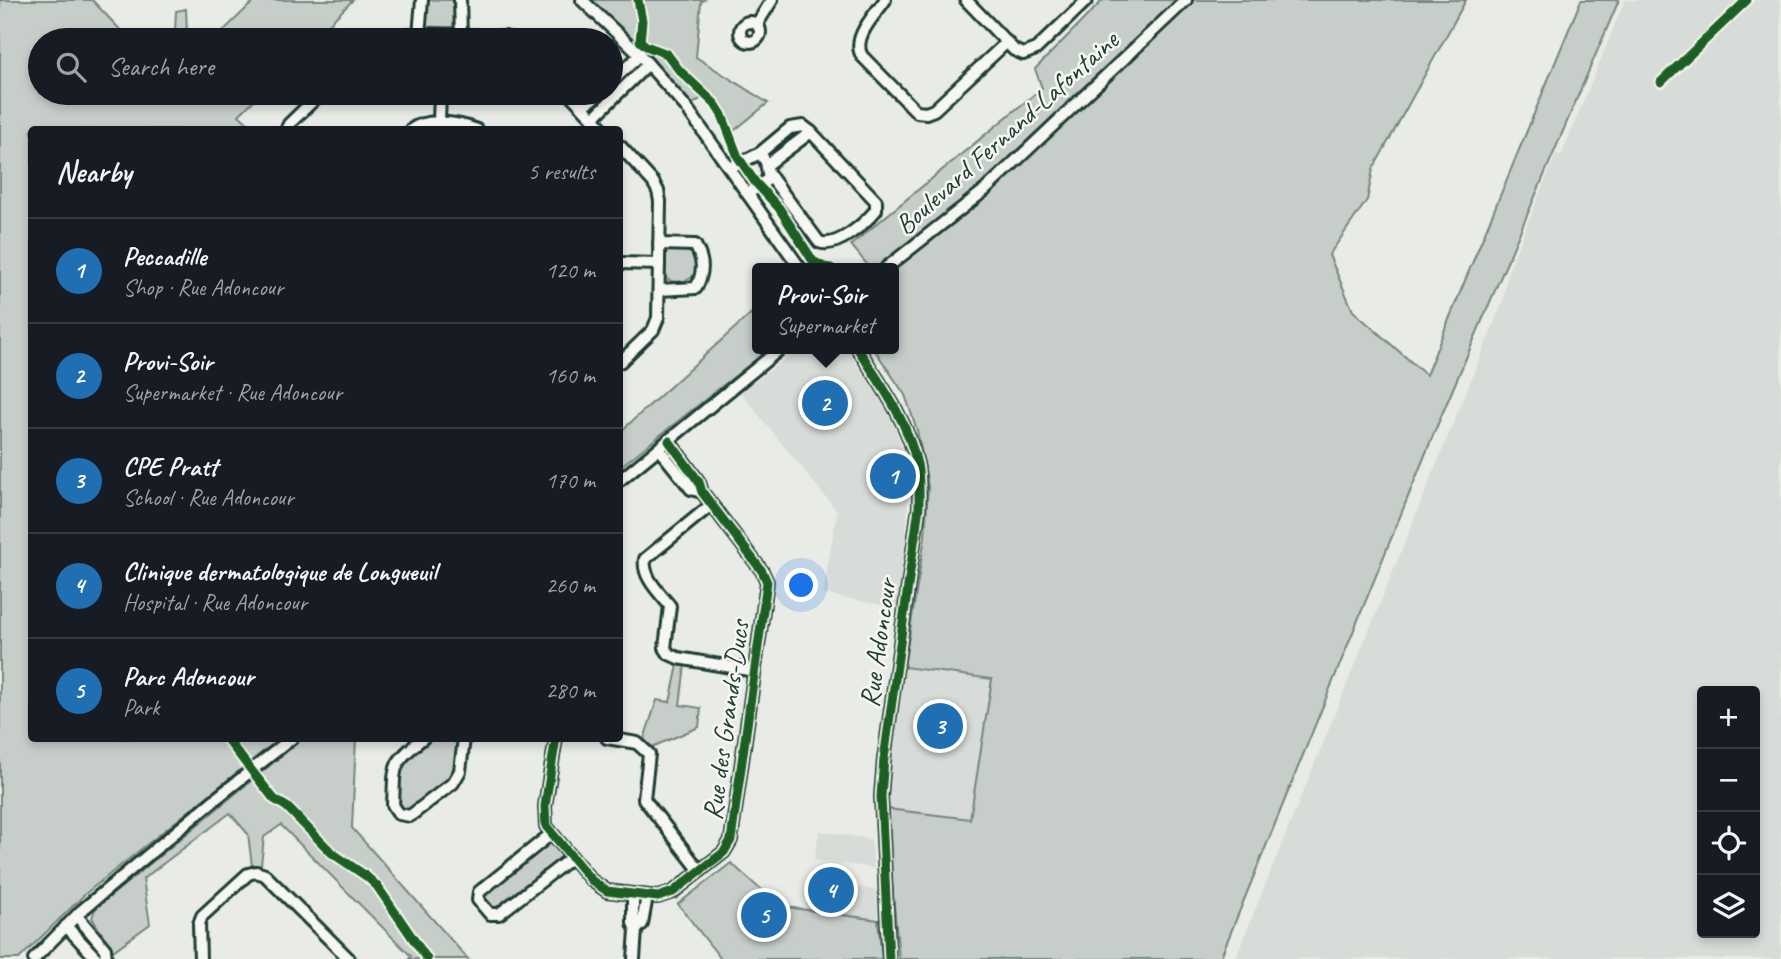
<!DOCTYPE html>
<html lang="en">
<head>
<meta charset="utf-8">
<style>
	:root { --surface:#171b24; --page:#20242c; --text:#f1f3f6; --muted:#9ea1a6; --line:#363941; --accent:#1f6fb2 }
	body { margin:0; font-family:Caveat,sans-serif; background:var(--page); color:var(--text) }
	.controls { position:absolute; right:21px; bottom:21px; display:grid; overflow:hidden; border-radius:7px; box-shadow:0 4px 10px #0003 }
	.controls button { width:63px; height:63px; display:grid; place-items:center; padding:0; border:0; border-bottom:2px solid var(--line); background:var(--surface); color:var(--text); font:35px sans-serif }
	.you { position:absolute; left:802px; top:586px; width:24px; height:24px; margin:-18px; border:5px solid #fff; border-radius:50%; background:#1a73e8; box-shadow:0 0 0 10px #1a73e833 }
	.badge { display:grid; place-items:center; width:46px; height:46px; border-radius:50%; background:var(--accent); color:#fff; font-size:23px; font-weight:700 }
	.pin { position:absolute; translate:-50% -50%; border:4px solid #fff; box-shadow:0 2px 7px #0006 }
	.popup { position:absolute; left:752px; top:263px; width:147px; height:91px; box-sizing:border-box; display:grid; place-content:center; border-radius:7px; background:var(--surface); filter:drop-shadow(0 2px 5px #0005); font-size:23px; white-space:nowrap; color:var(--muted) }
	.popup b { font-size:26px; color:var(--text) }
	.popup::after { content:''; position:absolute; left:50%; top:100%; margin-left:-14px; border:14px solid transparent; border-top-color:var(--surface) }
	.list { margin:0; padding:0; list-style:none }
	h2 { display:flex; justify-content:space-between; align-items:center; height:91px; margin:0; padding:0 28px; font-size:30px }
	h2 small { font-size:23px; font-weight:400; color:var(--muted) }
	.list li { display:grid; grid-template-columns:46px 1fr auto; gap:21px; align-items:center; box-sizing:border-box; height:105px; padding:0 28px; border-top:2px solid var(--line) }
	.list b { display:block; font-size:26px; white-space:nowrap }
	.list p { margin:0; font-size:23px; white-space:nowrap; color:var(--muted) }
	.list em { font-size:23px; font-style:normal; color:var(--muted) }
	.icon { flex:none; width:38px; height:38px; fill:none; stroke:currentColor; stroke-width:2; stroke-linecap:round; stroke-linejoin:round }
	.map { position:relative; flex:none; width:1781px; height:959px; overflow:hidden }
	.search { position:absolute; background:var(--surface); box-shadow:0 4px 10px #0003; left:28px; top:28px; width:595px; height:77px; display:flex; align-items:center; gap:18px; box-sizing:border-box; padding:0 24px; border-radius:38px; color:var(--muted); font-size:26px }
	.panel { position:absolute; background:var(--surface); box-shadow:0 4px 10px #0003; left:28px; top:126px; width:595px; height:616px; border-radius:7px }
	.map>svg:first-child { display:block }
	.built { fill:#d8dcd8; fill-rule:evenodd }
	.green { fill:#c7cec9; stroke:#73867e; stroke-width:2 }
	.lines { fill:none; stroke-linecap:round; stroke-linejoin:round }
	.minor-casing { stroke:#1f3d34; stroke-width:16 }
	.minor { stroke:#f6f6f2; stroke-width:10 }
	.cycleway-casing { stroke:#f6f6f2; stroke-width:13 }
	.cycleway { stroke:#1b5e20; stroke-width:9 }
	.labels { text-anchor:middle; stroke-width:5; stroke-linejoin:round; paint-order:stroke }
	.street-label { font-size:28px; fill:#1f3d34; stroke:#f6f6f2 }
</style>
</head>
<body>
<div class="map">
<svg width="1781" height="959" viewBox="0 0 1781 959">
	<rect width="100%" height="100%" fill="#e9ebe7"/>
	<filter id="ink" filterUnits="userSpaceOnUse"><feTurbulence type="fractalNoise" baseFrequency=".0143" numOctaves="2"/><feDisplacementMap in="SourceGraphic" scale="14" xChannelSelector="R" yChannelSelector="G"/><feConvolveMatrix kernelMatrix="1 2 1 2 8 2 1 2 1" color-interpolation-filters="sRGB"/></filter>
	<g filter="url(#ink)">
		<!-- built -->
		<g class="built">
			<path d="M1625 0H1778L1781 4V959H1235L1503 301 1508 271 1556 154 1561 156ZM1755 691V933H1702V691Z"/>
			<polygon points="799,349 846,349 888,409 900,441 909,476 907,522 898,608 823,594 837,511 740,392"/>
			<polygon points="904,667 992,679 970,819 887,809 887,773"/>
			<polygon points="819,831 871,839 874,868 814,860"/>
			<polygon points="811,880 876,890 878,920 805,910"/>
		</g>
		<!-- green -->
		<g class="green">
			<polygon points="0,0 92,0 130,40 40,40 40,93 261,93 239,115 254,129 32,130 32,738 279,739 85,894 19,959 0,959"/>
			<polygon points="255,0 353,0 313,40 214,40"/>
			<polygon points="424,0 453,0 455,23 452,29 427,31 423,26"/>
			<polygon points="588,0 704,0 701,2 696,57 768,103 730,134 725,116 709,93 693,104"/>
			<polygon points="1103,0 1466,0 1373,169 1367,200 1329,255 1353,311 1426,375 1581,0 1619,0 1434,433 1220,959 899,959 888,840 887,809 970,819 992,679 904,667 925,537 928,486 917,430 905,395 874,349 893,349 893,268 870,268 851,245 1042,88 1035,69"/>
			<polygon points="186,9 187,31 196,40 166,40 175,31 176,11"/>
			<path d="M673 249C720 251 693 296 663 277L661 258 666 251Z"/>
			<polygon points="757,308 757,349 769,349 620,467 620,432"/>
			<polygon points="678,665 685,665 680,705 701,708 699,727 652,747 644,739 657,700 670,702"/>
			<polygon points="302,739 356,739 352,828 468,959 409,959 411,956 281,825 264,837 261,865 252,866 248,834 230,813 143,879 150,924 113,951 92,918 95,909"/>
			<polygon points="423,739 464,739 460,771 410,816 399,814 395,769"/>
			<polygon points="551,834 571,858 490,914 479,892"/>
			<polygon points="731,863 779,906 878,920 882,959 721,959 678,904"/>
		</g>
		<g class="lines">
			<defs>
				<g id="minor">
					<polyline points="460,0 461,35"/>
					<polyline points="582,0 640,55 686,107 800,268"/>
					<path d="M885 0C875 15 851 38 862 56L917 112 926 113 934 110 1007 42"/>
					<polyline points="966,0 1014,50 1023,54 1036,49 1087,0"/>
					<circle cx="750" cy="32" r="10"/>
					<polyline points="757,24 772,0"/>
					<polyline points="419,35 422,0"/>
					<path d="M377 40C403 29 474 36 505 37L513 40"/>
					<polyline points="611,82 640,55"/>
					<polyline points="569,93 604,130"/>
					<polyline points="583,107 599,93"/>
					<polyline points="593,118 648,64"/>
					<polyline points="439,122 440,93"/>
					<polyline points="286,130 289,124 321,93"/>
					<path d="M411 130C427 117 459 123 477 130"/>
					<polyline points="620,146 653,182 658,191 660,201 658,318 653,330 620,362"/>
					<polyline points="767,165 811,132"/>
					<path d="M730 168 760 153 790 128 803 126 811 132 876 201V210C865 223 837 249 819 242L768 173 766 162 760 153"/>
					<polyline points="748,194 771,177"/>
					<polyline points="620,263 659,264"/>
					<polyline points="886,268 985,190 1186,0"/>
					<path d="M659 290 696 288C704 272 704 261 695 245L659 244"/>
					<path d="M858 349C882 386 907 420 917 464 920 477 919 493 919 507L884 759 881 796 889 959"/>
					<polyline points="659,449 691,489 702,492"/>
					<polyline points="620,480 780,349"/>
					<path d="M711 505 645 559C642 577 659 592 670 606L665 648 669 654 678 658 755 671"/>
					<path d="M423 738C390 765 395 765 393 805L399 814 410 816 453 783 460 771 464 738"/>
					<polyline points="556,738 545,806 546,826 591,880 607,891 658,897 673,892 724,852 731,840 767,582 762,571 702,492 699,482 669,441"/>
					<polyline points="607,738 637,743 649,754 644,799 700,871"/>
					<polyline points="551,834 479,892 478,900 490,914 499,914 571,858"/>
					<polyline points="633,894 633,923 636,930 642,924 647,896"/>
					<polyline points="77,916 105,949 106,959"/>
					<polyline points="66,926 97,959"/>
					<polyline points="34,959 81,911 213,801 292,738"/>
					<polyline points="200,959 199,924 202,916 248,874 256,872 265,875 349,959"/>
					<polyline points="634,959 636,930"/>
				</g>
			</defs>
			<!-- minor casing -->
			<use href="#minor" class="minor-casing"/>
			<!-- minor -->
			<use href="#minor" class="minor"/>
			<defs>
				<g id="cycleway">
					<polyline points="638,0 642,21 640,41 646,46 667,54 679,70 715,104 722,115 738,157 755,182 779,208 813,261 824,267 831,268"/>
					<polyline points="1661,82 1747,0"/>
					<path d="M858 349C882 386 907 420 917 464 920 477 919 493 919 507L884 759 881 796 889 959"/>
					<polyline points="226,738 274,799 287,807 332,853 366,876 377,886 427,959"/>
					<polyline points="556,738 545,806 546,826 591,880 607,891 658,897 673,892 724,852 731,840 767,582 762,571 702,492 699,482 669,441"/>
				</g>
			</defs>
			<!-- cycleway casing -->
			<use href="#cycleway" class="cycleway-casing"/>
			<!-- cycleway -->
			<use href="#cycleway" class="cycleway"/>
		</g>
	</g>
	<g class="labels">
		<!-- street labels -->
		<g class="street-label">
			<text transform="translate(1006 132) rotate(-42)" y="10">Boulevard Fernand-Lafontaine</text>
			<text transform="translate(877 643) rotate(-82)" y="10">Rue Adoncour</text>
			<text transform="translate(725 720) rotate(-82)" y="10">Rue des Grands-Ducs</text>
		</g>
	</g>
</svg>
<div class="controls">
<button>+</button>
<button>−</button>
<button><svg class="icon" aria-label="locate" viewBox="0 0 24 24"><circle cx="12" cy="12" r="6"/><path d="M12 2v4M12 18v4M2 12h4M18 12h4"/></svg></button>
<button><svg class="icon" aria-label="layers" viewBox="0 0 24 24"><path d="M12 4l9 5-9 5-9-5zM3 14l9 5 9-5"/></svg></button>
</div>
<div class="you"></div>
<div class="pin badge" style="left:893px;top:476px">1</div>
<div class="pin badge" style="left:825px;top:403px">2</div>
<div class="popup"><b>Provi-Soir</b>Supermarket</div>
<div class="pin badge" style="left:940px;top:726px">3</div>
<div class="pin badge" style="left:831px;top:890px">4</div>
<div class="pin badge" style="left:764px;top:915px">5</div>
<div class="search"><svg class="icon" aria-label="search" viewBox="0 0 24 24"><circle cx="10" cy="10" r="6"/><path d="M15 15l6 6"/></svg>Search here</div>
<section class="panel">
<h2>Nearby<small>5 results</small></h2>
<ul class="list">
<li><span class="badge">1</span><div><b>Peccadille</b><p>Shop · Rue Adoncour</p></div><em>120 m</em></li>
<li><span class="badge">2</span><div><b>Provi-Soir</b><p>Supermarket · Rue Adoncour</p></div><em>160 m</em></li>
<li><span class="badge">3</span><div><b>CPE Pratt</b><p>School · Rue Adoncour</p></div><em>170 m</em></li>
<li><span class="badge">4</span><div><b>Clinique dermatologique de Longueuil</b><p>Hospital · Rue Adoncour</p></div><em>260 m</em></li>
<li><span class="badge">5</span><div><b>Parc Adoncour</b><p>Park</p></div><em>280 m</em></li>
</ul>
</section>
</div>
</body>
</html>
